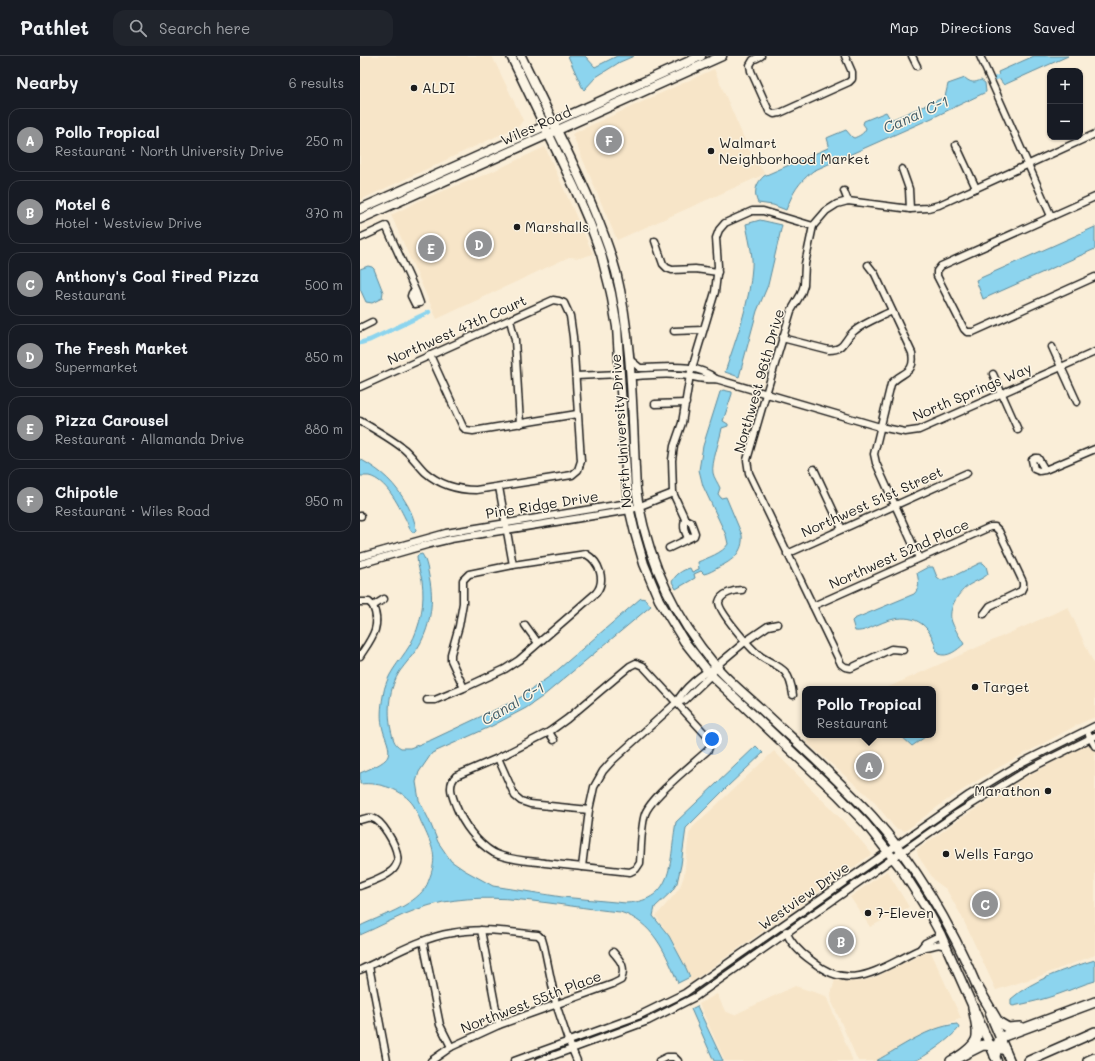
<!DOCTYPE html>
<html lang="en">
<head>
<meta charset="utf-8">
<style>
	:root { --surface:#171b24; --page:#20242c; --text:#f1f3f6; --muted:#9ea1a6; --line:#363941; --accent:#919294 }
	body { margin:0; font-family:Mali,sans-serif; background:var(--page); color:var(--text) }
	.controls { position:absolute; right:12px; top:12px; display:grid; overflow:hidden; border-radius:8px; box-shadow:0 1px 3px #0004 }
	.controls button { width:36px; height:36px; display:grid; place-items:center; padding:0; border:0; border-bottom:1px solid var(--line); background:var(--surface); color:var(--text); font:20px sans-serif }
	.you { position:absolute; left:352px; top:683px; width:14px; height:14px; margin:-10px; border:3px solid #fff; border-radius:50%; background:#1a73e8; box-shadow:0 0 0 6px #1a73e833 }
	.badge { display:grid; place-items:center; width:26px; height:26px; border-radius:50%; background:var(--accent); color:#fff; font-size:13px; font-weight:700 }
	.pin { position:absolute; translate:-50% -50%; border:2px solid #fff; box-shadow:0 1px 4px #0006 }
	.popup { position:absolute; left:442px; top:630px; width:134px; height:52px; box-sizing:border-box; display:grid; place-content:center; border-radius:8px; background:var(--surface); filter:drop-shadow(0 1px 3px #0005); font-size:13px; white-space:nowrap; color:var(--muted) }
	.popup b { font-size:15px; color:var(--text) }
	.popup::after { content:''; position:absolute; left:50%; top:100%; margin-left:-8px; border:8px solid transparent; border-top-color:var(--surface) }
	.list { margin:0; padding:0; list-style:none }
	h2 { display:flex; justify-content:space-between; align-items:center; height:52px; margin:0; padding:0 16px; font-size:17px }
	h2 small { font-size:13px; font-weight:400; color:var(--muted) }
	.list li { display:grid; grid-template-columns:26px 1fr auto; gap:12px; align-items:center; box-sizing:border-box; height:64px; margin:0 8px 8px; padding:0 8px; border:1px solid var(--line); border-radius:12px }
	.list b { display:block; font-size:15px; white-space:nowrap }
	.list p { margin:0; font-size:13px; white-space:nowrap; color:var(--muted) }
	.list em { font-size:13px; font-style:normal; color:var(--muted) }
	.icon { flex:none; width:22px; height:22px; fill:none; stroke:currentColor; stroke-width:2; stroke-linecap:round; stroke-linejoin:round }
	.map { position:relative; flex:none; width:735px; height:1005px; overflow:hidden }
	header { display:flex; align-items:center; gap:24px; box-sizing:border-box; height:56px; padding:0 20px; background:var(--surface); border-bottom:1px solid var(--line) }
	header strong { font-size:19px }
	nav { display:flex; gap:22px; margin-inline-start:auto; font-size:14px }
	.search { width:280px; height:36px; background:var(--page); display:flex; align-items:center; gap:10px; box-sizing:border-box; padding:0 14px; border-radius:12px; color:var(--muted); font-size:15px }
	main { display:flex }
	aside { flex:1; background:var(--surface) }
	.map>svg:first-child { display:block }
	.built { fill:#f7e5c8 }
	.water { fill:#8cd4ee; stroke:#5f8a9a }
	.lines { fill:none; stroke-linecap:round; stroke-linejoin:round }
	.canal { stroke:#8cd4ee; stroke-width:4.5 }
	.minor-casing { stroke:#1c1c1c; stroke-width:9 }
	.major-casing { stroke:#1c1c1c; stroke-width:11 }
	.highway-casing { stroke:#1c1c1c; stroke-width:12 }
	.minor { stroke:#fcf5e5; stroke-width:6 }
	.major { stroke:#fcf5e5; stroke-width:8 }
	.highway { stroke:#fcf5e5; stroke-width:9 }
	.poi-dot { fill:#1c1c1c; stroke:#fcf5e5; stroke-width:1.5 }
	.labels { text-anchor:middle; stroke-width:3; stroke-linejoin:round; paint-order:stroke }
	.poi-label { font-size:14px; fill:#1c1c1c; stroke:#fcf5e5; text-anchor:start }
	.street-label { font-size:14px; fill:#1c1c1c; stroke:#fcf5e5 }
	.water-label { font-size:15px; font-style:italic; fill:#435c66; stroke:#fcf5e5 }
</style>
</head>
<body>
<header>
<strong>Pathlet</strong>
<div class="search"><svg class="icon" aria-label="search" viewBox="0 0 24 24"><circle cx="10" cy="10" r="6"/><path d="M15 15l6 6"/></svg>Search here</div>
<nav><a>Map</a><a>Directions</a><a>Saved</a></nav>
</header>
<main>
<aside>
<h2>Nearby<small>6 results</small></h2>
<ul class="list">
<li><span class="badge">A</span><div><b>Pollo Tropical</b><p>Restaurant · North University Drive</p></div><em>250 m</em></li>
<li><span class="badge">B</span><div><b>Motel 6</b><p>Hotel · Westview Drive</p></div><em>370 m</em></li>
<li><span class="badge">C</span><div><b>Anthony's Coal Fired Pizza</b><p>Restaurant</p></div><em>500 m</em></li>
<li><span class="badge">D</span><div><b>The Fresh Market</b><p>Supermarket</p></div><em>850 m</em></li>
<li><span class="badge">E</span><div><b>Pizza Carousel</b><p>Restaurant · Allamanda Drive</p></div><em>880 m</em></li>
<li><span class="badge">F</span><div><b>Chipotle</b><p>Restaurant · Wiles Road</p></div><em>950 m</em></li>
</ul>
</aside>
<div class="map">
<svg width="735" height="1005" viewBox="0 0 735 1005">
	<rect width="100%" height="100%" fill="#faeed8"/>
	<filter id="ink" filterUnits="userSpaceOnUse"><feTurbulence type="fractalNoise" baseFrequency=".025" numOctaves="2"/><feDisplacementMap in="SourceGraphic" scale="8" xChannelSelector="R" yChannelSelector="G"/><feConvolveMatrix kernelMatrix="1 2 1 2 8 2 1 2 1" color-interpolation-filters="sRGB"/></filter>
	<g filter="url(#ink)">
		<!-- built -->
		<g class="built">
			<polygon points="7,0 132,0 163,64 159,70 0,144 0,3"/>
			<polygon points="354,13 389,94 405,118 257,184 212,78"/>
			<polygon points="185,91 233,198 220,202 209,201 77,263 31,159 65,142 129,117"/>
			<polygon points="708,551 735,610 735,661 719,668 634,714 587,744 545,775 535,772 512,743 446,686 451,679 573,679 573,633 524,633"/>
			<polygon points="727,689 733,691 735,696 735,899 680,920 636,934 601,859 586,833 575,825 558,800 557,794 594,767 667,720"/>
			<polygon points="414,695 493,775 512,798 331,926 315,889 296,860 316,837 320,831 324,820 329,778 333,771"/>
			<polygon points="527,815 549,851 510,871 490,841"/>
			<polygon points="570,894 601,962 558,981 516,1005 498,1005 472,946 471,938 475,924 488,926 503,925 516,921"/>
			<polygon points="435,930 466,940 493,1005 365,1005 339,948 357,938 365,955 374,959"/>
		</g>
		<!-- water -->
		<g class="water">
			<polygon points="208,0 225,0 235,11 257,0 274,0 260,6 236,21 224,34 222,31"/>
			<polygon points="674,0 708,0 646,28 644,29 640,24 638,16"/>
			<path d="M605 22C611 27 614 27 621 24L625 27 626 36 572 62 453 115C438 127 433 136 426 154L413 149 398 147C393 137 396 127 404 120L468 92 469 89 467 82 469 81 486 74 492 81 494 82C499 80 504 78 506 72L503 68 504 65 526 56 529 61 533 63 585 41 588 28Z"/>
			<path d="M400 164 422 169 408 229 397 255 379 321 365 316C376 283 390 247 392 211 393 197 388 181 386 168Z"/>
			<polygon points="735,171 735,193 623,243 616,224"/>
			<polygon points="8,210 12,211 14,213 23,236 22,242 12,247 6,246 0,233 0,213"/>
			<path d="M363 334 372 336V338L363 365 368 368V370L362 372C360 384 351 407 353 417 354 422 358 427 360 432L358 438 361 442 366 441 382 479C384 496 372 505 359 511 354 514 349 517 344 518L341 515 334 518 335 522 316 533 312 526C315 519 322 514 330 512L332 516 339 513 338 506C347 502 363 497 368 488L366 479 343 430 339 414 343 390 360 336Z"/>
			<path d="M0 403C23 416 35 427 48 450 52 458 55 465 56 474L54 476H52C48 472 48 466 45 462 38 448 26 424 9 420 6 420 3 420 0 420Z"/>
			<path d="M62 498C67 505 68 516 70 525 74 547 70 573 57 593 52 600 46 607 40 615 29 632 27 654 31 674 33 681 33 688 41 692H50L71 684 158 643 193 618 281 542 285 543 291 550 182 641 166 652 132 670 72 697 59 716 56 726 59 744 69 764 78 786 91 805 104 814 133 830 202 841 266 847C316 845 309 803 316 766L396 690 403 697 368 730 326 772 321 809 317 827 312 835 295 851 293 860 309 880 326 912 330 921 318 927C306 897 293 866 260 856 194 850 122 830 58 853 38 860 19 871 0 879V870C20 860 52 851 65 832 68 828 69 823 71 818 77 799 72 790 64 772 60 765 58 757 54 750 43 733 19 726 0 728V717C7 714 26 707 28 700 31 692 25 682 23 674 20 663 21 651 23 640 26 618 39 607 50 589 61 569 65 547 62 524 60 516 57 509 57 500L58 499Z"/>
			<path d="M620 507H623L626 510 628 518C623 523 615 525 609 529 599 536 589 550 591 563 593 571 600 581 604 588 597 594 588 602 578 598 575 593 575 586 572 581 561 558 539 559 519 568 511 571 504 576 495 575L492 565 494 563 554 538C560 532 559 526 557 517L568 511H573L577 521 581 524 594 520Z"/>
			<polygon points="540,679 568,679 552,690"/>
			<path d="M735 904V925C723 928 711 934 699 938 685 943 669 947 653 950L651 949V943C672 924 708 912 735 904Z"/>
			<polygon points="337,950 363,1005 354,1005 331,953"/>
			<path d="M597 968 599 972C591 982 566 1001 554 1005 546 1005 525 1005 516 1005 541 991 568 971 597 968Z"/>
		</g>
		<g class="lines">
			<!-- canal -->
			<g class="canal">
				<polyline points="636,22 644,19"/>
				<polyline points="0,287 10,284 69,256"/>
			</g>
			<defs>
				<g id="minor">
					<polyline points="401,0 393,4 390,9 391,15 409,55 414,58 420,57 489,26 492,23 492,16 485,0"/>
					<polyline points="552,0 557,10"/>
					<polyline points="620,0 691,160"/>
					<polyline points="596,89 616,132"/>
					<polyline points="542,113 549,133 550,153"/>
					<polyline points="484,135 488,145"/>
					<polyline points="735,141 581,210 577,215 577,220 604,273 607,276 613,276 735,221"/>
					<polyline points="0,182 26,170 56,236 60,247 55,248 51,240 52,237 56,236"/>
					<polyline points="295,185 303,208 307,212 312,214 335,213 358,216"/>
					<path d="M508 209 515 218 552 297C556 319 541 315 531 328L514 398 516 407 559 502"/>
					<polyline points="150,264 155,284 160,368"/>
					<polyline points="0,272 12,266"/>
					<polyline points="314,275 343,274"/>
					<path d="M422 282 469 294C485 294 483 285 493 276 503 267 520 261 532 255"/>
					<polyline points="692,291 717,346"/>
					<polyline points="70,299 103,371 106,374 113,375 217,358"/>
					<path d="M269 303 280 312C305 312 336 306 356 323"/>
					<polyline points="633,318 658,374"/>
					<polyline points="216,320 260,318"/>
					<path d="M270 320C286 320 302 317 318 319 331 319 343 325 356 323L520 371 545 376 559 374 735 296"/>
					<path d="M0 331 193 244 199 245 204 247 210 260 213 281 221 405 218 414 212 419 116 434C97 434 80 429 65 416 58 409 52 400 44 393 30 382 16 374 0 365"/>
					<polyline points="295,348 326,347"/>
					<polyline points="454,413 482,473"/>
					<polyline points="685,414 678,402 675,402 672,404 674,413 679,415 685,414 735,393"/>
					<polyline points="139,431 153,509"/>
					<polyline points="0,460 1,460"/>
					<path d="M325 463C323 470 324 474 327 480L331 481"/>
					<polyline points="309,492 334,480 335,477 331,466 325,463 313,437 312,404 314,390 322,367 330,319 355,236 358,210 356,182 359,174 365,167 392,155 403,155 453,170"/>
					<polyline points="427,498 607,417"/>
					<polyline points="0,501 86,477 268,447 271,448"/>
					<polyline points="0,508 70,488 91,483 270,454 313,437"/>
					<path d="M382 534C375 534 361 537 359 546 358 555 391 593 399 599 407 606 418 608 425 616 430 622 432 631 433 639"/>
					<polyline points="0,546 9,546 13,550 24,543"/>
					<polyline points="453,550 630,471 635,471 639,475 663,526 663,531 661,535 630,550 624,558"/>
					<polyline points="165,569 178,587"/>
					<polyline points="543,594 531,593 491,612 485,611 481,608 389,417 387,404 406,338 431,255 441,238 444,229 445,208 453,170 466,155 477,148 488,145 550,153 568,152 579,149 735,78"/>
					<path d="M0 600C11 583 22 571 13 550"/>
					<path d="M276 607 283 610 348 681 350 689 348 694C333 708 291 741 285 758 281 770 281 793 280 807L276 813 270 816C241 813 213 810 185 807 170 805 148 804 134 797 117 787 103 768 96 750 92 739 87 729 96 720L138 702 189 676 207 663 270 610Z"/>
					<path d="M67 644H75L104 632 145 613 159 604 236 537C246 525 240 506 226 498L153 509 109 518 103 524V547L99 570 91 598V604L104 632"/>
					<polyline points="317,646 325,644 351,619 361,606 386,585 408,570 418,568"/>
					<polyline points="189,676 194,684"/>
					<polyline points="729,679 735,690"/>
					<polyline points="138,702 155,740 161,745 170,748 229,754"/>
					<path d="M0 764C4 763 8 761 12 762 22 764 36 789 37 799 38 803 37 808 35 811 30 820 9 826 0 830"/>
					<path d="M222 811 229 754 234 731 243 715 252 705 317 646C323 633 343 616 356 611"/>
					<polyline points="121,874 139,969"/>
					<path d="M426 875C430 887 442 898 452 905 483 931 506 921 539 904 548 899 557 894 566 891 575 890 578 886 586 891"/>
					<polyline points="63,885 80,969 91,991"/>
					<polyline points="561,892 565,887 581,879"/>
					<polyline points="9,910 27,1005"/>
					<path d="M0 914C29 901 60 882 92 877 121 871 149 876 178 879L182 883 184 890 196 948 207 981 217 1005"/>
					<path d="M71 1005 91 991 139 969 253 928 261 924C266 911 261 905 253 896"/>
					<polyline points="154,1005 278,960 325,937 609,739 663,706 735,670"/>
					<polyline points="179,1005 288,965 335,941 596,758 667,714 735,680"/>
					<polyline points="299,1005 307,1001 314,1001 318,1005"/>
				</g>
				<g id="major">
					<polyline points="151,0 215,133 230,168 241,198 251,237 257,271 268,447 275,477 284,508 299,544 324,585 351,619 477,738 505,767 540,811 568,855 581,879 637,1005"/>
					<path d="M161 0C176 31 191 62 206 93 225 133 244 173 256 216 273 285 272 362 276 433 286 500 312 558 355 609 368 625 385 638 400 652 438 688 477 722 512 760 557 810 593 873 619 935"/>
					<polyline points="0,153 341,0"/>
					<polyline points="0,163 362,0"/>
					<polyline points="630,958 650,1005"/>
				</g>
				<g id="highway">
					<polyline points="617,930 638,966 648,972 660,971"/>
					<polyline points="635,1000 639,985 644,980 735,946"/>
					<path d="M597 1002C624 984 618 980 613 951"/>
					<polyline points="591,1005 623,989 635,990 645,994"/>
					<polyline points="669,1005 735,976"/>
					<polyline points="728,1005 735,1002"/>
				</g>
			</defs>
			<!-- minor casing -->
			<use href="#minor" class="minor-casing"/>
			<!-- major casing -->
			<use href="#major" class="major-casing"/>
			<!-- highway casing -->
			<use href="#highway" class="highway-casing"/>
			<!-- minor -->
			<use href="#minor" class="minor"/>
			<!-- major -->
			<use href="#major" class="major"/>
			<!-- highway -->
			<use href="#highway" class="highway"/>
		</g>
	</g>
	<!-- markers -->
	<g class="poi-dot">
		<circle cx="54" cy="32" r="4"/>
		<circle cx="351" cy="95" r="4"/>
		<circle cx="157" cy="171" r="4"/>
		<circle cx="615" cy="631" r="4"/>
		<circle cx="688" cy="735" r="4"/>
		<circle cx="586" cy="798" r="4"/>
		<circle cx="508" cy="857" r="4"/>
	</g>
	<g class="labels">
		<!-- poi labels -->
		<g class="poi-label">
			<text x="62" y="37">ALDI</text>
			<text x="359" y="92">Walmart<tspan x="359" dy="16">Neighborhood Market</tspan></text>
			<text x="165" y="176">Marshalls</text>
			<text x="623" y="636">Target</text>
			<text x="680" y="740" text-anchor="end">Marathon</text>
			<text x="594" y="803">Wells Fargo</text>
			<text x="516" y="862">7-Eleven</text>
		</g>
		<!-- street labels -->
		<g class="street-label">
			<text transform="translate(176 70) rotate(-24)" y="5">Wiles Road</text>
			<text transform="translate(97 274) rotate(-24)" y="5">Northwest 47th Court</text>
			<text transform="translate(399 325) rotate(-74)" y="5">Northwest 96th Drive</text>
			<text transform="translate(612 336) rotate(-23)" y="5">North Springs Way</text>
			<text transform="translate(261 375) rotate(-94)" y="5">North University Drive</text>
			<text transform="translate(512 446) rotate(-24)" y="5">Northwest 51st Street</text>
			<text transform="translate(182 449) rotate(-9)" y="5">Pine Ridge Drive</text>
			<text transform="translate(539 498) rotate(-24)" y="5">Northwest 52nd Place</text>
			<text transform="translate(444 840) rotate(-35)" y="5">Westview Drive</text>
			<text transform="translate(171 946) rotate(-21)" y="5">Northwest 55th Place</text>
		</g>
		<!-- water labels -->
		<g class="water-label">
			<text transform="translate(556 59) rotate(-24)" y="5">Canal C-1</text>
			<text transform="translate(153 648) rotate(-30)" y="5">Canal C-1</text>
		</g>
	</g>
</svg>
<div class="controls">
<button>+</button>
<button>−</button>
</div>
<div class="you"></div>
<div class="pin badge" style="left:509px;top:710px">A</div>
<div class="popup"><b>Pollo Tropical</b>Restaurant</div>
<div class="pin badge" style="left:481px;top:885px">B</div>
<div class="pin badge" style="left:625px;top:848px">C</div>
<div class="pin badge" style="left:119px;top:188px">D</div>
<div class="pin badge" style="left:71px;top:192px">E</div>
<div class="pin badge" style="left:249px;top:84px">F</div>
</div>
</main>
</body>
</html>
